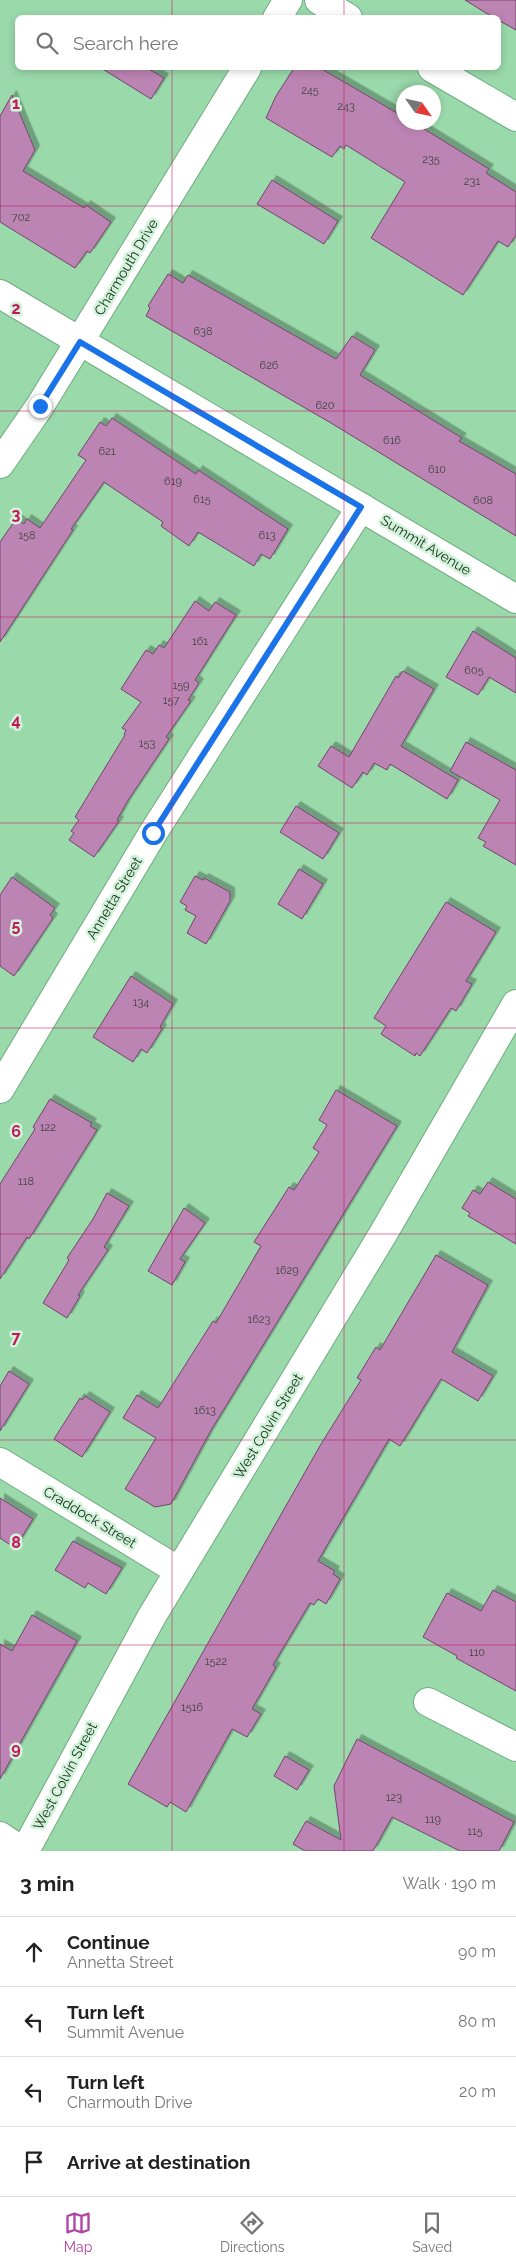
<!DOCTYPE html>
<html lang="en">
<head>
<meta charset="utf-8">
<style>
	:root { --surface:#fff; --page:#f2f2f2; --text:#222; --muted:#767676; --line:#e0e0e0; --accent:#b044a4 }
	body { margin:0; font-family:Raleway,sans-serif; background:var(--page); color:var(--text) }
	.compass { position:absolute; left:396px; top:85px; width:45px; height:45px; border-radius:50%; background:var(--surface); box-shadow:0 2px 8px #0003; rotate:124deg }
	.stop { position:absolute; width:15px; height:15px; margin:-11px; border:4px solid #1a73e8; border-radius:50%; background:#fff }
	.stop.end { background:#1a73e8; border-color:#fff; box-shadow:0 1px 5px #0008 }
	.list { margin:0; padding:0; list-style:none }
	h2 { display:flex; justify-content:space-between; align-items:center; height:65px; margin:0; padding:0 20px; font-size:21px }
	h2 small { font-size:16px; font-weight:400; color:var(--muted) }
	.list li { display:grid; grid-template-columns:32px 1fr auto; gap:15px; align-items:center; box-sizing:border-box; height:70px; padding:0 20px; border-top:1px solid var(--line) }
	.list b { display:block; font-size:19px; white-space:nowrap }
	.list p { margin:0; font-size:16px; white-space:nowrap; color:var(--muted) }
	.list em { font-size:16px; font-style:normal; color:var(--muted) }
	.icon { flex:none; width:28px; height:28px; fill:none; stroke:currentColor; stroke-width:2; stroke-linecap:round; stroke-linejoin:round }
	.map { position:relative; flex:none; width:516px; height:1851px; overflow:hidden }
	.search { position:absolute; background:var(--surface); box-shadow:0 2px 8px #0003; left:15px; right:15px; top:15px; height:55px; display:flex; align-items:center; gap:12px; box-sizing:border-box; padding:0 18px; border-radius:8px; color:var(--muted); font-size:19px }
	.sheet { height:345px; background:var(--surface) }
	nav { display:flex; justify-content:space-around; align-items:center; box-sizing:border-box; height:70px; border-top:1px solid var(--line); background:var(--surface); font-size:14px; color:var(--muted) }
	nav a { display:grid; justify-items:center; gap:2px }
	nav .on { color:var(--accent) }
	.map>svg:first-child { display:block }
	.building { fill:#bc84b3; stroke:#75426e; filter:url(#shadow) }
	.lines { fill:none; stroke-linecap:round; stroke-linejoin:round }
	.minor-casing { stroke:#6dac7e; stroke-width:30 }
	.minor { stroke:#fff; stroke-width:28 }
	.route { stroke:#1a73e8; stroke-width:6 }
	.grid { fill:none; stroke:#c2185b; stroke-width:1; stroke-opacity:0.55 }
	.labels { text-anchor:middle; stroke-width:5; stroke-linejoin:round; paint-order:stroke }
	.number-label { font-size:11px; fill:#404543 }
	.street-label { font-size:14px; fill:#16301e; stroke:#d2f2d9 }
	.grid-label { font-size:16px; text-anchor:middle; font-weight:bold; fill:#c2185b; stroke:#d2f2d9; stroke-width:5; stroke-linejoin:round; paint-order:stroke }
</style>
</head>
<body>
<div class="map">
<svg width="516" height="1851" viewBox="0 0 516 1851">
	<defs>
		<filter id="shadow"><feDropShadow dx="4.5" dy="-4.5" stdDeviation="0" flood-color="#0004"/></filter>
	</defs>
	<rect width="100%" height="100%" fill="#99d9aa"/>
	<!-- building -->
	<g class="building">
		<polygon points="465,0 516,0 516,30 498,20 498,18 494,18"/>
		<polygon points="101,68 147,68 164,78 151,99"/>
		<polygon points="294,68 320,68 404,117 404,122 413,122 489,169 486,173 516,192 516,235 508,247 498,241 463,295 371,238 405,182 346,145 344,149 340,146 332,157 266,118 276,96"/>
		<polygon points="12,95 35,150 23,171 84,208 86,205 111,222 90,253 87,251 75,268 0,222 0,116"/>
		<polygon points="272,180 338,221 324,244 257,204"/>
		<polygon points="168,274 183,283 188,275 336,359 352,336 375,350 360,375 462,438 459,441 516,474 516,536 331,423 146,316 150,308 148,306"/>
		<polygon points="112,418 196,474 198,470 288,529 270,559 261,554 254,566 198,532 189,546 161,526 163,522 104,482 71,529 73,530 0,642 0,542 16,519 24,524 27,519 40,528 86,460 78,455 100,422 106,426"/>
		<polygon points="195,601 209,611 215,602 236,615 195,680 199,683 188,700 191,701 166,737 169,739 127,802 117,820 119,821 94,857 69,840 74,833 71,831 79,820 75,817 125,735 124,734 126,730 122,728 141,702 121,689 146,650 153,654 159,645 164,648"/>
		<polygon points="473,631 516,658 516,693 489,677 478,695 446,677"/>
		<polygon points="403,671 434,689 401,746 458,780 447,799 390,764 387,770 374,763 367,775 363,772 352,788 318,766 331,746 349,757 396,676 398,678"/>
		<polygon points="466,742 516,770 516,865 483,846 486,842 478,838 500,800 450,771"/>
		<polygon points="296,806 339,833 323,859 280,832"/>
		<polygon points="299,869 323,884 302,919 278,904"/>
		<polygon points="195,876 203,880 204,878 230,892 230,901 206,944 187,933 196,916 185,910 187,906 180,902"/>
		<polygon points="12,877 55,908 50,915 53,918 14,976 0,966 0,895"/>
		<polygon points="446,902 496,932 466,981 472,984 456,1011 451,1008 420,1056 416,1053 415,1056 381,1034 386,1026 374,1018"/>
		<polygon points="131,976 173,1004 160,1027 162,1029 147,1053 141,1049 133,1062 93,1037"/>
		<polygon points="336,1090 397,1126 210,1432 171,1504 155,1507 125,1489 156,1438 123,1418 137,1395 158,1408 213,1321 216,1323 261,1246 254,1242 289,1187 294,1190 319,1152 313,1148 327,1125 319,1120"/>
		<polygon points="50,1099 92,1123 90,1126 97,1130 29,1239 27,1237 0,1279 0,1184 35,1129 33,1127"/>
		<polygon points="488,1182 516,1199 516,1244 468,1216 470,1213 462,1208 473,1190 480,1194"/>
		<polygon points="107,1193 129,1206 104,1247 108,1250 78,1295 80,1296 67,1318 43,1303 69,1260 67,1258 93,1219"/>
		<polygon points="184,1208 205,1223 180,1259 185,1262 172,1285 148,1271"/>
		<polygon points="436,1255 488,1285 452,1352 493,1376 478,1401 441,1379 400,1446 389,1439 318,1561 335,1571 333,1574 340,1579 326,1604 318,1599 314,1605 310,1603 273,1665 276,1667 252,1709 261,1714 247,1737 232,1729 186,1812 170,1802 167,1807 128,1784 321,1444 361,1380 357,1378 376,1347 380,1350"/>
		<polygon points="9,1371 29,1384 0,1431 0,1386"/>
		<polygon points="85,1396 110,1412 82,1457 54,1439 80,1398 82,1400"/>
		<polygon points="0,1498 33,1519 15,1548 0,1538"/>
		<polygon points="73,1541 122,1568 106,1594 88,1583 85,1588 55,1570"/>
		<polygon points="493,1590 516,1602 516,1691 456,1658 457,1656 423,1637 447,1593 481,1611"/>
		<polygon points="32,1615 77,1641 0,1779 0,1644 12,1651"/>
		<polygon points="357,1739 514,1822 499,1851 460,1851 392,1817 373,1851 305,1851 293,1844 306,1821 341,1840 334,1786"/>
		<polygon points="285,1756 309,1770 297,1790 274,1776"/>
	</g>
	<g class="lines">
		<defs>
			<g id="minor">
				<polyline points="319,0 348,18"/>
				<polyline points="277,18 288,0"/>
				<polyline points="432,68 516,117"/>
				<polyline points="0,294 516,599"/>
				<polyline points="0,464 40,406 247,68"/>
				<polyline points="0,1089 153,833 361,507"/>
				<polyline points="0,1462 179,1571"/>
				<polyline points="428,1702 516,1747"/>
				<polyline points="0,1836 22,1851"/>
				<polyline points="25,1851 152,1616 383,1234 516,1004"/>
			</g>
		</defs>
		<!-- minor casing -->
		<use href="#minor" class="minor-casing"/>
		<!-- minor -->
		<use href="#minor" class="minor"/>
	</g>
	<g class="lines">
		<!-- route -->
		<polyline class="route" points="40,406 80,342 361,507 153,833"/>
	</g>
	<!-- grid -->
	<path class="grid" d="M172 0V18M344 0V18M172 68V1851M344 68V1851M0 206H516M0 411H516M0 617H516M0 823H516M0 1028H516M0 1234H516M0 1440H516M0 1645H516"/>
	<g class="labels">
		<!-- number labels -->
		<g class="number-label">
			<text x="310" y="94">245</text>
			<text x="346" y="110">243</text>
			<text x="431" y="163">235</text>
			<text x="472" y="185">231</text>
			<text x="21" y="221">702</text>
			<text x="203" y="335">638</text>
			<text x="269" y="369">626</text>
			<text x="325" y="409">620</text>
			<text x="392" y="444">616</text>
			<text x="107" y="455">621</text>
			<text x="437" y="473">610</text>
			<text x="173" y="485">619</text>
			<text x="202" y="503">615</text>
			<text x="483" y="504">608</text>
			<text x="27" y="539">158</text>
			<text x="267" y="539">613</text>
			<text x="200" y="645">161</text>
			<text x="474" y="674">605</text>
			<text x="181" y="689">159</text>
			<text x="171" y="704">157</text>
			<text x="147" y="747">153</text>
			<text x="141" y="1006">134</text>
			<text x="48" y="1131">122</text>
			<text x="26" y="1185">118</text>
			<text x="287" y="1274">1629</text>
			<text x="259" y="1323">1623</text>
			<text x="205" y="1414">1613</text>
			<text x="477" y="1656">110</text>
			<text x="216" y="1665">1522</text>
			<text x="192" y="1711">1516</text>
			<text x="394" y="1801">123</text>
			<text x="433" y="1823">119</text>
			<text x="475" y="1835">115</text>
		</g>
		<!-- street labels -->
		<g class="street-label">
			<text transform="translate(126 267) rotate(-59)" y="5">Charmouth Drive</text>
			<text transform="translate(426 545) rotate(31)" y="5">Summit Avenue</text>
			<text transform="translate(114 898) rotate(-59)" y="5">Annetta Street</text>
			<text transform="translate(268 1426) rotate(-59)" y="5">West Colvin Street</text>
			<text transform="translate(90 1517) rotate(31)" y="5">Craddock Street</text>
			<text transform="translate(65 1776) rotate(-62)" y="5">West Colvin Street</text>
		</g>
	</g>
	<g class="grid-label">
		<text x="16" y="109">1</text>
		<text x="16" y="314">2</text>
		<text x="16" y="520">3</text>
		<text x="16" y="726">4</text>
		<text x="16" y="931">5</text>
		<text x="16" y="1137">6</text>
		<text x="16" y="1343">7</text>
		<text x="16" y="1548">8</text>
		<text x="16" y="1754">9</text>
	</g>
</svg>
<svg class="compass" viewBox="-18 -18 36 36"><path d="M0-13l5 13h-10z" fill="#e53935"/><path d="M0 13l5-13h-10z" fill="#767676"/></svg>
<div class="stop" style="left:153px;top:833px"></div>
<div class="stop end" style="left:40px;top:406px"></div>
<div class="search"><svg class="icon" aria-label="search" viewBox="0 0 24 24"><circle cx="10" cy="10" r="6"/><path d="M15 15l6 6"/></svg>Search here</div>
</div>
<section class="sheet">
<h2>3 min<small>Walk · 190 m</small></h2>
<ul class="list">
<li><svg class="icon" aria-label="ahead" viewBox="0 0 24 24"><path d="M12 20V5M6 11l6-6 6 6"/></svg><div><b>Continue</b><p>Annetta Street</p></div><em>90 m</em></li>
<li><svg class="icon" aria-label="left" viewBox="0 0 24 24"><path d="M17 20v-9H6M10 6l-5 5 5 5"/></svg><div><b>Turn left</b><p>Summit Avenue</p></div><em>80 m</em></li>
<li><svg class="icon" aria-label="left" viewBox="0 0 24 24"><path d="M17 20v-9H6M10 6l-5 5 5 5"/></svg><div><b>Turn left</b><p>Charmouth Drive</p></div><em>20 m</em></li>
<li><svg class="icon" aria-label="arrive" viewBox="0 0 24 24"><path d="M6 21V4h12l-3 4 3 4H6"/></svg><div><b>Arrive at destination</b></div></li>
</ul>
</section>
<nav>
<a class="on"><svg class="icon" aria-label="map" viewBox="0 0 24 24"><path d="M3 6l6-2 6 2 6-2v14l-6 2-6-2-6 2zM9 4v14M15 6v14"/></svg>Map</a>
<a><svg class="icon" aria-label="directions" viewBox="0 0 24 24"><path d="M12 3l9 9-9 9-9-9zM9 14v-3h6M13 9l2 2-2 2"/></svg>Directions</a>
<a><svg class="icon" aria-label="saved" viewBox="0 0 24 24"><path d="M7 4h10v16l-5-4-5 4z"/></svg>Saved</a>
</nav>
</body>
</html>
